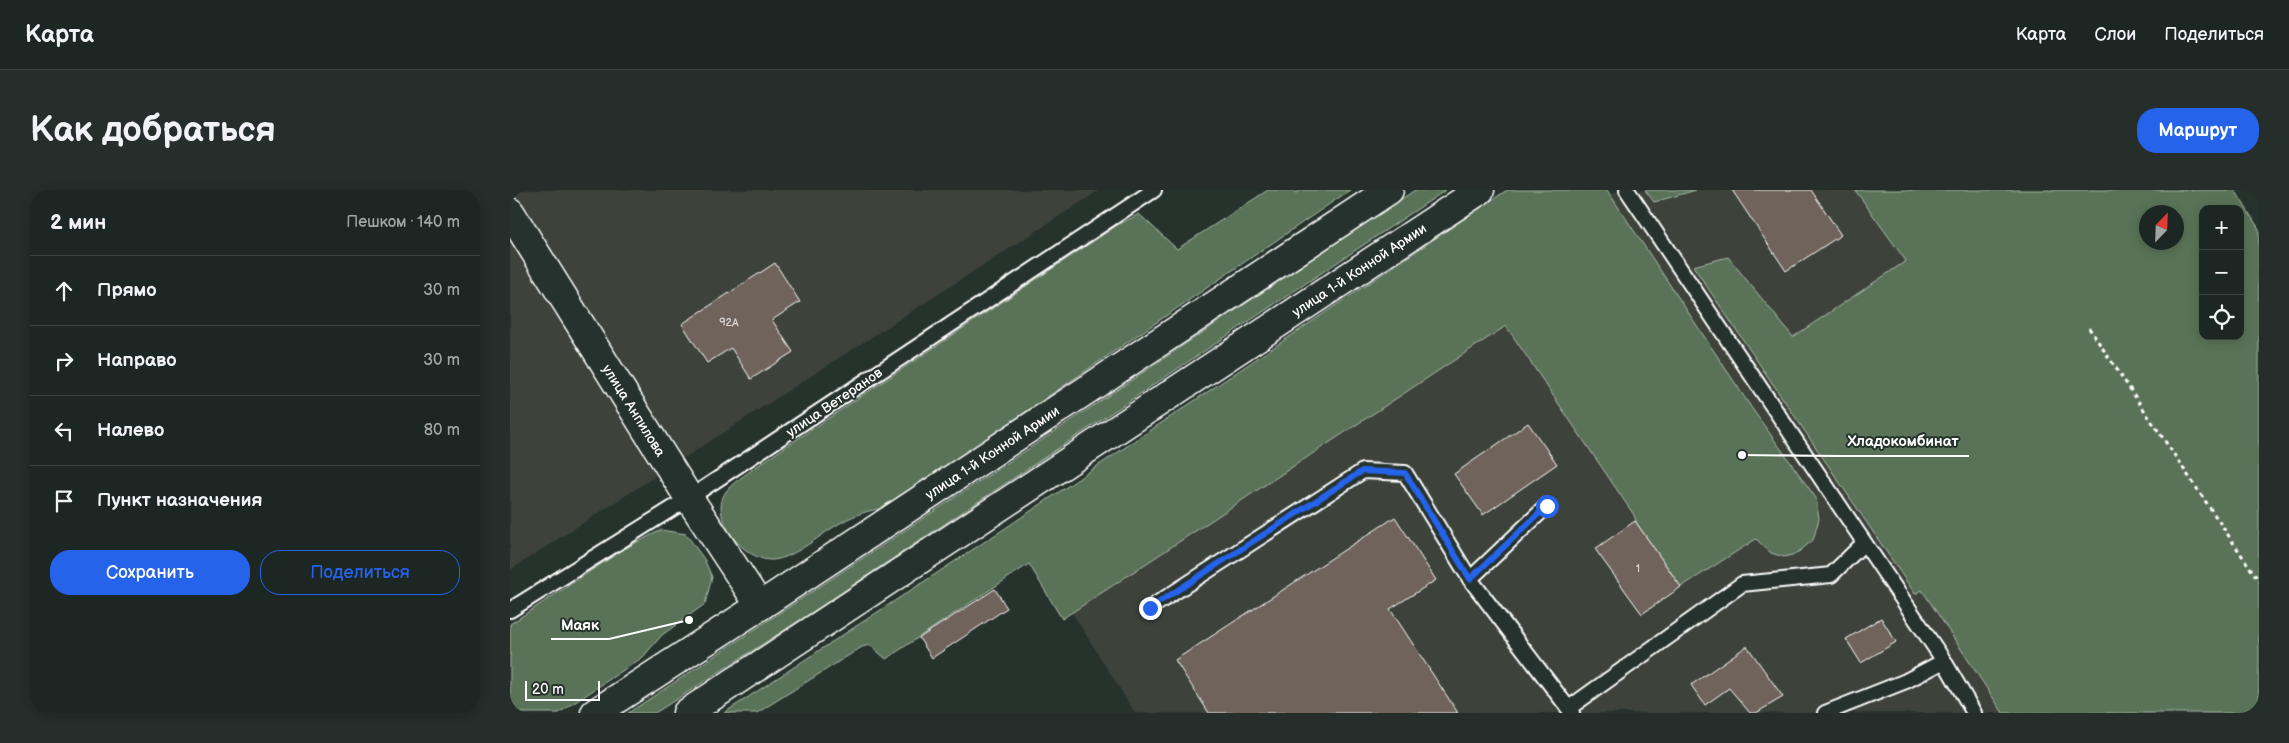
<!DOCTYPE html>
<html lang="ru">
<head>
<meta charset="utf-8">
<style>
	:root { --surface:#1c2622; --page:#252e2a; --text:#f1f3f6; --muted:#a0a5a5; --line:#3a4340; --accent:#2563eb }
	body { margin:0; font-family:"Balsamiq Sans",sans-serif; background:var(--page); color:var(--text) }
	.controls { position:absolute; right:15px; top:15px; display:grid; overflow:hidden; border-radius:10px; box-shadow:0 2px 12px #0003 }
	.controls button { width:45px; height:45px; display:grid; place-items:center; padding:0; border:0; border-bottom:1px solid var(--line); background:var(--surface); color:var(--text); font:25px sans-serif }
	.compass { position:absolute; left:1629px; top:15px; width:45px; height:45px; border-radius:50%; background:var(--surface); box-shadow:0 2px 12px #0003; rotate:23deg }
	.scale { position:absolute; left:15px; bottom:12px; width:75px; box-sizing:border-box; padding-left:5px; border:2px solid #fff; border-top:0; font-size:14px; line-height:18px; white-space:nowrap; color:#fff; -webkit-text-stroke:4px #26332d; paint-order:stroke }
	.stop { position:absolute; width:15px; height:15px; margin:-11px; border:4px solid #2563eb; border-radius:50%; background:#fff }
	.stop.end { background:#2563eb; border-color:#fff; box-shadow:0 1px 5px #0008 }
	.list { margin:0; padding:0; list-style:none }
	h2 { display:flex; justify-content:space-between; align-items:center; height:65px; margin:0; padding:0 20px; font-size:21px }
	h2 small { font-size:16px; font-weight:400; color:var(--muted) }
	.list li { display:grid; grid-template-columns:32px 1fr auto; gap:15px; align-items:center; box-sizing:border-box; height:70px; padding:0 20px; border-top:1px solid var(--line) }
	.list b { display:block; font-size:19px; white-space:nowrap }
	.list em { font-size:16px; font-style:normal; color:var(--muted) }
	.actions { display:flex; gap:10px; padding:15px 20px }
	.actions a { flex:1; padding:11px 0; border:1px solid var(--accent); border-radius:20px; text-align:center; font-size:18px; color:var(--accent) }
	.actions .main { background:var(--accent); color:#fff }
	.icon { flex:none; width:28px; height:28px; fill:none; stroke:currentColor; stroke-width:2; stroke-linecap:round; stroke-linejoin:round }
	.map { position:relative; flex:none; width:1749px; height:523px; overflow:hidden; border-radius:20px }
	header { display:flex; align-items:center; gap:30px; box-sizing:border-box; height:70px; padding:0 25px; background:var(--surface); border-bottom:1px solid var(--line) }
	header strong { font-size:24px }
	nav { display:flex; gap:28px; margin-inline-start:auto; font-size:18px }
	.intro { display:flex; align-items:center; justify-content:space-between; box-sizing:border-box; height:120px; padding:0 30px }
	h1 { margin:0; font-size:35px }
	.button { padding:12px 22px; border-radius:20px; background:var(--accent); color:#fff; font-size:18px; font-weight:700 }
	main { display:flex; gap:30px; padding:0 30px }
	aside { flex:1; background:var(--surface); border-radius:20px; box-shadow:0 2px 12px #0003 }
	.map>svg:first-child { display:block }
	.built { fill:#3c423b; fill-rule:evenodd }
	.green { fill:#5a7359; stroke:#acb9ac; fill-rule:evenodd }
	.building { fill:#70645c; stroke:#fff }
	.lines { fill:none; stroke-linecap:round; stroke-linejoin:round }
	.lane-casing { stroke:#fff; stroke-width:18 }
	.street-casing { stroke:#fff; stroke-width:31 }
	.secondary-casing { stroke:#fff; stroke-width:31 }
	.path { stroke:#fff; stroke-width:3; stroke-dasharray:4 4; stroke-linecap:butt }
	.lane { stroke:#26332d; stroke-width:14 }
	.street { stroke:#26332d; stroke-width:28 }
	.secondary { stroke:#26332d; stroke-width:28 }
	.route { stroke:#2563eb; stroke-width:6 }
	.labels { text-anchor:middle; stroke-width:4; stroke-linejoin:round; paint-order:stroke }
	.number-label { font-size:11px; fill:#dbd8d6 }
	.street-label { font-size:14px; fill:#fff; stroke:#26332d }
	.leader { fill:none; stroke:#fff; stroke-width:2 }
	.callout-dot { fill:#fff; stroke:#26332d; stroke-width:2 }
	.callout-label { font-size:15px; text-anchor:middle; font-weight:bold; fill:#fff; stroke:#26332d; stroke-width:4; stroke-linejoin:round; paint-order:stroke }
</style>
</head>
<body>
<header>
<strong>Карта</strong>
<nav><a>Карта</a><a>Слои</a><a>Поделиться</a></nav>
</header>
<div class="intro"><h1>Как добраться</h1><a class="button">Маршрут</a></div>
<main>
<aside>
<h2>2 мин<small>Пешком · 140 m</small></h2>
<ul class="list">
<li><svg class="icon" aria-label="ahead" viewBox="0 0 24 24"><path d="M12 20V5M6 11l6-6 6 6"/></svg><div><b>Прямо</b></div><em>30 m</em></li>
<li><svg class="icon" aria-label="right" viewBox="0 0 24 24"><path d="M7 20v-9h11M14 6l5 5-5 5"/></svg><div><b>Направо</b></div><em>30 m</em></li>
<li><svg class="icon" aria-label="left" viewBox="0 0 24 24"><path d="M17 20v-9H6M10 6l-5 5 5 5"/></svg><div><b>Налево</b></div><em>80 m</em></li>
<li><svg class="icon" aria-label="arrive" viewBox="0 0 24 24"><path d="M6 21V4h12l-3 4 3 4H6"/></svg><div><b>Пункт назначения</b></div></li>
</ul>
<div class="actions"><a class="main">Сохранить</a><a>Поделиться</a></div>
</aside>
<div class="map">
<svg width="1749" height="523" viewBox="0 0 1749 523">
	<rect width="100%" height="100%" fill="#26332d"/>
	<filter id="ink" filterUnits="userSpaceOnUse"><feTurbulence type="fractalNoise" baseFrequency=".02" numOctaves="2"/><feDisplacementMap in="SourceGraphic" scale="10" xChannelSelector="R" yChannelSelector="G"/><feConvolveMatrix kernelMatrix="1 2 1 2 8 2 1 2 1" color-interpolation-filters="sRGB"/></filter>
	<g filter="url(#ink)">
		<!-- built -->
		<g class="built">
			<polygon points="0,0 590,0 0,380"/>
			<path d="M1109 0H1697L1693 19V146H1730L1749 75V523H625L538 384ZM1636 22H1666V52H1636Z"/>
		</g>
		<!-- green -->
		<g class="green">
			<path d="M758 0H782L786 3 791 0H840L375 318C360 320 346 324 332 332 312 343 285 368 263 370 236 372 199 329 215 303 221 293 237 284 247 276L606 36 629 24 667 59Z"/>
			<polygon points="905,0 936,0 301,423 145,523 118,523 547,240"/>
			<polygon points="997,0 1097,0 1243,220 1306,308 1309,329 1303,350 1286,364 1274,367 1261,363 1246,349 1171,397 1127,334 1124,325 996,136 552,429 519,374 376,469 360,455 352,457 247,523 214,523 494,339"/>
			<polygon points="1135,0 1186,0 1144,12"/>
			<path d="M1345 0H1725L1749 39V519L1742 523H1493L1412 400 1405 404 1183 76 1218 67 1283 147 1396 71ZM1693 19H1730V146H1693ZM1636 22H1666V52H1636Z"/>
			<polygon points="151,340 176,344 194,369 202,387 195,414 152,445 133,467 49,523 0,523 0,434 114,359"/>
		</g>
		<!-- building -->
		<g class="building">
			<polygon points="1222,0 1301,0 1331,45 1276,81"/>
			<polygon points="265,73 290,112 262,130 283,162 241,189 221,158 197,173 172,134"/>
			<polygon points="1018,233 1047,274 973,325 944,284"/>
			<polygon points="885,327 926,390 880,419 948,523 699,523 665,470"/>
			<polygon points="1125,331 1171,397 1132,424 1085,359"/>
			<polygon points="485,399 497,418 422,468 409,448"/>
			<polygon points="1371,428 1386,452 1351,473 1336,449"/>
			<polygon points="1237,456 1273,507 1246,523 1240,523 1219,498 1195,515 1181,495"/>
		</g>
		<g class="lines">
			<defs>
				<g id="lane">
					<polyline points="1117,0 1434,471 1464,523"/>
					<polyline points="960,389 1037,316"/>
					<polyline points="640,418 853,281 895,283 960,389 1062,523"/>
					<polyline points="0,420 179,308 644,0"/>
					<polyline points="1059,518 1232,394 1321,385 1354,353"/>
					<polyline points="1315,523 1396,491 1434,471"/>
				</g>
				<g id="street">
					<path id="s1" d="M0 22 179 308 250 416"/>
				</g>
				<g id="secondary">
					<path id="s2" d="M85 523 250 416 879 0"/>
					<path id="s3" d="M177 523 970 0"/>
				</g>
			</defs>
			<!-- lane casing -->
			<use href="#lane" class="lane-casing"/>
			<!-- street casing -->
			<use href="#street" class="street-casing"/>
			<!-- secondary casing -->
			<use href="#secondary" class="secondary-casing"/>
			<!-- path -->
			<polyline class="path" points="1579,138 1749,391"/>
			<!-- lane -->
			<use href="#lane" class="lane"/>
			<!-- street -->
			<use href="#street" class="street"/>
			<!-- secondary -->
			<use href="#secondary" class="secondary"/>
		</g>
	</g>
	<g class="lines" filter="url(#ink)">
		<!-- route -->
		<polyline class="route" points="640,418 852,281 895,283 960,389 1037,316"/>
	</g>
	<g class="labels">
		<!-- number labels -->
		<g class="number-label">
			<text x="219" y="136">92А</text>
			<text x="1128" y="382">1</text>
		</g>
		<!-- street labels -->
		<g class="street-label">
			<text dy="5" stroke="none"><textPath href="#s3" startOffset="805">улица 1-й Конной Армии</textPath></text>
			<text transform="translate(324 212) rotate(-34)" y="5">улица Ветеранов</text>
			<text dy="5" stroke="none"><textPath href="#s1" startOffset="234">улица Анпилова</textPath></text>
			<text dy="5" stroke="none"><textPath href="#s2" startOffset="475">улица 1-й Конной Армии</textPath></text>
		</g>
	</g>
	<!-- callouts -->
	<path class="leader" d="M1232 265L1328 266H1459M179 430L99 449H41"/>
	<g class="callout-dot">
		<circle cx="1232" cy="265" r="5"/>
		<circle cx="179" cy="430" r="5"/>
	</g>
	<g class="callout-label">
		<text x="1393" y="256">Хладокомбинат</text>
		<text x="70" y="440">Маяк</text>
	</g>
</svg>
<div class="controls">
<button>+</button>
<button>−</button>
<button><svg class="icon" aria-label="locate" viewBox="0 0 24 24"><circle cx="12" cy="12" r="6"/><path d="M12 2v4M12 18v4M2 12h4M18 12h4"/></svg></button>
</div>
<svg class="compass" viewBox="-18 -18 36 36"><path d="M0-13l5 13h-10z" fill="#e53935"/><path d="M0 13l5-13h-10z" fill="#a0a5a5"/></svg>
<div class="scale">20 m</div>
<div class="stop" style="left:1037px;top:316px"></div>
<div class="stop end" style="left:640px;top:418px"></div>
</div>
</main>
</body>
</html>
